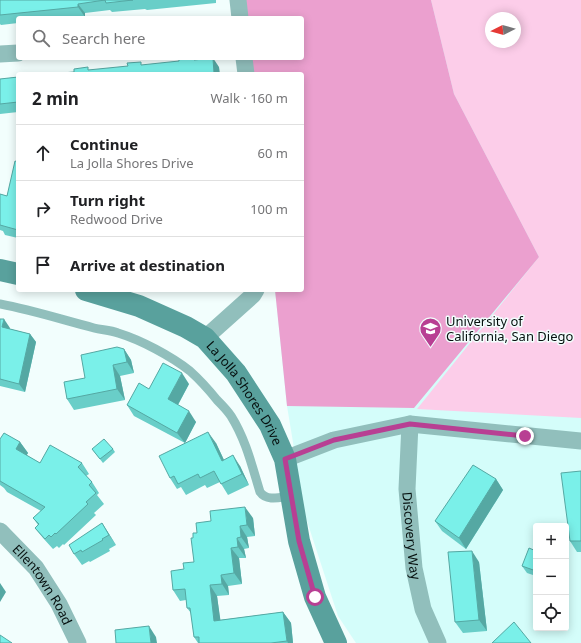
<!DOCTYPE html>
<html lang="en">
<head>
<meta charset="utf-8">
<style>
	:root { --surface:#fff; --page:#f2f2f2; --text:#202124; --muted:#757577; --line:#e0e0e0 }
	body { margin:0; font-family:"Noto Sans",sans-serif; background:var(--page); color:var(--text) }
	.controls { position:absolute; right:12px; bottom:12px; display:grid; overflow:hidden; border-radius:4px; box-shadow:0 2px 10px #0003 }
	.controls button { width:36px; height:36px; display:grid; place-items:center; padding:0; border:0; border-bottom:1px solid var(--line); background:var(--surface); color:var(--text); font:20px sans-serif }
	.compass { position:absolute; left:485px; top:12px; width:36px; height:36px; border-radius:50%; background:var(--surface); box-shadow:0 2px 10px #0003; rotate:264deg }
	.stop { position:absolute; width:12px; height:12px; margin:-9px; border:3px solid #b83f93; border-radius:50%; background:#fff }
	.stop.end { background:#b83f93; border-color:#fff; box-shadow:0 1px 4px #0008 }
	.list { margin:0; padding:0; list-style:none }
	h2 { display:flex; justify-content:space-between; align-items:center; height:52px; margin:0; padding:0 16px; font-size:17px }
	h2 small { font-size:13px; font-weight:400; color:var(--muted) }
	.list li { display:grid; grid-template-columns:26px 1fr auto; gap:12px; align-items:center; box-sizing:border-box; height:56px; padding:0 16px; border-top:1px solid var(--line) }
	.list b { display:block; font-size:15px; white-space:nowrap }
	.list p { margin:0; font-size:13px; white-space:nowrap; color:var(--muted) }
	.list em { font-size:13px; font-style:normal; color:var(--muted) }
	.icon { flex:none; width:22px; height:22px; fill:none; stroke:currentColor; stroke-width:2; stroke-linecap:round; stroke-linejoin:round }
	.map { position:relative; flex:none; width:581px; height:643px; overflow:hidden }
	.search { position:absolute; background:var(--surface); box-shadow:0 2px 10px #0003; left:16px; top:16px; width:288px; height:44px; display:flex; align-items:center; gap:10px; box-sizing:border-box; padding:0 14px; border-radius:4px; color:var(--muted); font-size:15px }
	.panel { position:absolute; background:var(--surface); box-shadow:0 2px 10px #0003; left:16px; top:72px; width:288px; height:220px; border-radius:4px }
	.map>svg:first-child { display:block }
	.built { fill:#d4fdfa; fill-rule:evenodd }
	.green { fill:#fccde9; fill-rule:evenodd }
	.forest { fill:#eba0cf }
	.lines { fill:none; stroke-linecap:round; stroke-linejoin:round }
	.lane { stroke:#91bfbc; stroke-width:9 }
	.street { stroke:#91bfbc; stroke-width:17 }
	.secondary { stroke:#59a19d; stroke-width:22 }
	.wall { fill:#69cec8 }
	.shaded-wall { fill:#55a8a3 }
	.building { fill:#7af0e9; stroke:#55a8a3 }
	.route { stroke:#b83f93; stroke-width:5 }
	.labels { text-anchor:middle; stroke-width:3; stroke-linejoin:round; paint-order:stroke }
	.poi-label { font-size:13px; fill:#06100f; stroke:#f2fefd; text-anchor:start }
	.street-label { font-size:13px; fill:#06100f; stroke:#f2fefd }
</style>
</head>
<body>
<div class="map">
<svg width="581" height="643" viewBox="0 0 581 643">
	<rect width="100%" height="100%" fill="#f2fefd"/>
	<!-- built -->
	<path class="built" d="M245 0H581V643H356L338 616 305 515 287 406 275 290H302V18ZM491 18H515V42H491ZM536 526H566V628H536Z"/>
	<!-- green -->
	<path class="green" d="M431 0H581V418L417 409 539 257 454 94ZM491 18H515V42H491Z"/>
	<!-- forest -->
	<polygon class="forest" points="245,0 431,0 454,94 539,257 414,408 287,406 275,290 302,290 302,74 253,74 251,58 302,58 302,18 247,18"/>
	<g class="lines">
		<!-- lane -->
		<path class="lane" d="M0 304C32 310 63 320 94 328 102 330 110 330 118 333 141 340 171 356 190 371 200 380 209 390 217 400 222 405 227 410 231 416 246 440 252 466 260 492 267 502 281 497 291 496"/>
		<!-- street -->
		<g class="street">
			<polyline points="238,0 240,18"/>
			<polyline points="0,54 18,53"/>
			<polyline points="244,58 246,74"/>
			<polyline points="205,338 253,295 256,290"/>
			<path id="s1" d="M410 424 407 489 414 568 423 609 438 643"/>
			<polyline points="285,459 334,440 410,424 581,441"/>
			<path id="s2" d="M0 531 36 568 59 604 78 643"/>
		</g>
		<!-- secondary -->
		<g class="secondary">
			<polyline points="0,270 18,274"/>
			<path id="s3" d="M86 290 139 306 186 327 205 338 236 373 270 425 285 459 299 541 315 597 336 643"/>
		</g>
	</g>
	<!-- wall -->
	<g class="wall">
		<polygon points="0,0 216,0 216,3 147,10 145,9 112,12 110,10 85,13 85,17 70,18 18,18 18,23 1,25 0,24"/>
		<polygon points="18,77 18,112 0,114 0,79"/>
		<polygon points="18,162 18,238 5,235 3,231 0,230 0,194 7,196"/>
		<polygon points="0,319 10,329 30,334 36,342 25,392 0,386"/>
		<polygon points="124,349 131,360 134,373 120,376 125,400 74,410 67,399 85,378"/>
		<polygon points="189,384 178,405 196,422 185,443 134,416 127,405 149,389"/>
		<polygon points="0,439 20,442 28,453 26,455 40,463 82,463 89,474 86,476 92,482 99,493 97,495 104,504 94,513 96,515 64,545 63,544 59,548 57,546 53,549 43,538 35,528 38,525 33,518 41,511 7,492 4,488 0,485"/>
		<polygon points="216,443 224,460 240,466 249,485 228,495 220,482 207,488 205,485 186,495 181,487 177,489 170,478"/>
		<polygon points="92,449 113,449 115,452 103,463"/>
		<polygon points="581,471 581,552 577,552 570,541"/>
		<polygon points="496,479 503,490 466,549 442,531 435,521"/>
		<polygon points="253,518 255,536 247,537 249,548 244,549 246,558 239,558 242,584 228,586 229,595 217,596 220,620 283,612 291,623 293,643 198,643 194,637 191,613 187,608 186,600 180,601 173,590 184,569 194,562 193,538 197,533"/>
		<polygon points="102,523 116,545 109,549 110,551 90,562 89,561 82,565 74,554"/>
		<polygon points="536,551 536,576 527,573 522,566"/>
		<polygon points="479,562 487,631 463,633 455,622"/>
	</g>
	<!-- shaded-wall -->
	<g class="shaded-wall">
		<polygon points="78,4 85,13 85,17 78,7"/>
		<polygon points="213,58 219,67 220,74 214,74"/>
		<polygon points="4,319 10,328 8,335 2,327"/>
		<polygon points="30,334 36,342 25,392 19,384"/>
		<polygon points="124,349 131,360 134,373 127,362"/>
		<polygon points="113,365 120,376 125,400 117,389"/>
		<polygon points="182,373 189,384 175,410 168,399"/>
		<polygon points="189,411 196,422 185,443 177,433"/>
		<polygon points="208,432 216,443 229,471 222,461"/>
		<polygon points="20,442 28,453 24,460 16,449"/>
		<polygon points="233,455 240,466 249,485 242,474"/>
		<polygon points="496,479 503,490 466,549 459,538"/>
		<polygon points="245,507 253,518 255,536 247,525"/>
		<polygon points="102,523 116,545 109,535"/>
		<polygon points="240,526 247,537 249,548 241,537"/>
		<polygon points="237,538 244,549 246,558 238,547"/>
		<polygon points="231,548 239,558 242,584 234,573"/>
		<polygon points="472,551 479,562 487,631 479,620"/>
		<polygon points="221,575 228,586 229,595 222,584"/>
		<polygon points="0,583 6,592 0,602"/>
		<polygon points="210,585 217,596 222,631 214,621"/>
		<polygon points="283,612 291,623 293,643 288,643 287,641"/>
		<polygon points="149,626 156,637 157,643 151,643"/>
	</g>
	<!-- building -->
	<g class="building">
		<polygon points="0,0 133,0 106,3 105,0 78,4 78,7 0,15"/>
		<polygon points="179,58 193,58 194,60 213,58 214,74 50,74 74,72 74,69 88,67 88,70 128,66 127,63 141,62 141,65 179,61"/>
		<polygon points="34,73 34,74 23,74"/>
		<polygon points="18,77 18,102 0,104 0,79"/>
		<polygon points="15,161 18,162 18,230 0,225 0,194 7,196"/>
		<polygon points="0,319 4,319 2,327 30,334 19,384 0,379"/>
		<polygon points="117,347 124,349 127,362 113,365 117,389 67,399 64,382 85,378 81,355"/>
		<polygon points="163,363 182,373 168,399 189,411 177,433 127,405 139,383 149,389"/>
		<polygon points="208,432 222,461 233,455 242,474 221,484 214,471 200,478 198,474 178,484 174,476 170,478 159,456"/>
		<polygon points="4,433 20,442 16,449 40,463 50,445 82,463 78,467 92,482 89,485 96,493 86,502 88,504 56,534 55,533 51,537 49,535 45,539 35,528 39,524 33,518 45,507 0,481 0,439"/>
		<polygon points="104,439 113,449 100,459 92,449"/>
		<polygon points="473,465 496,479 459,538 435,521"/>
		<polygon points="581,471 581,541 570,541 561,473"/>
		<polygon points="245,507 247,525 240,526 241,537 237,538 238,547 231,548 234,573 221,575 222,584 210,585 214,621 283,612 287,641 271,643 199,643 199,637 194,637 190,608 187,608 185,589 173,590 171,571 184,569 183,563 194,562 191,538 193,538 193,533 197,533 196,523 211,521 210,511"/>
		<polygon points="102,523 109,535 102,539 103,540 82,552 81,550 74,554 69,545"/>
		<polygon points="529,548 536,551 536,571 522,566"/>
		<polygon points="472,551 479,620 455,622 448,552"/>
		<polygon points="514,622 531,643 492,643"/>
		<polygon points="149,626 151,643 116,643 115,630"/>
		<polygon points="0,635 12,643 0,643"/>
	</g>
	<g class="lines">
		<!-- route -->
		<polyline class="route" points="315,597 299,541 285,459 334,440 410,424 525,436"/>
	</g>
	<!-- icons -->
	<defs>
		<symbol id="university-pin" viewBox="-11 -11 22 30"><path d="M0 17L-7.5 6A9.5 9.5 0 1 1 7.5 6Z" fill="#b83f93" stroke="#f2fefd"/><path d="M0-5L7-2L0 1L-7-2ZM-4 1L0 2.5L4 1V4Q0 6-4 4Z" fill="#fff"/></symbol>
	</defs>
	<g fill-rule="evenodd">
		<use href="#university-pin" x="418" y="316" width="25" height="34"/>
	</g>
	<g class="labels">
		<!-- poi labels -->
		<g class="poi-label">
			<text x="446" y="326">University of<tspan x="446" dy="15">California, San Diego</tspan></text>
		</g>
		<!-- street labels -->
		<g class="street-label">
			<text dy="5" stroke="none"><textPath href="#s3" startOffset="197">La Jolla Shores Drive</textPath></text>
			<text dy="5" stroke="none"><textPath href="#s1" startOffset="112">Discovery Way</textPath></text>
			<text dy="5" stroke="none"><textPath href="#s2" startOffset="69">Ellentown Road</textPath></text>
		</g>
	</g>
</svg>
<div class="controls">
<button>+</button>
<button>−</button>
<button><svg class="icon" aria-label="locate" viewBox="0 0 24 24"><circle cx="12" cy="12" r="6"/><path d="M12 2v4M12 18v4M2 12h4M18 12h4"/></svg></button>
</div>
<svg class="compass" viewBox="-18 -18 36 36"><path d="M0-13l5 13h-10z" fill="#e53935"/><path d="M0 13l5-13h-10z" fill="#757577"/></svg>
<div class="stop" style="left:315px;top:597px"></div>
<div class="stop end" style="left:525px;top:436px"></div>
<div class="search"><svg class="icon" aria-label="search" viewBox="0 0 24 24"><circle cx="10" cy="10" r="6"/><path d="M15 15l6 6"/></svg>Search here</div>
<section class="panel">
<h2>2 min<small>Walk · 160 m</small></h2>
<ul class="list">
<li><svg class="icon" aria-label="ahead" viewBox="0 0 24 24"><path d="M12 20V5M6 11l6-6 6 6"/></svg><div><b>Continue</b><p>La Jolla Shores Drive</p></div><em>60 m</em></li>
<li><svg class="icon" aria-label="right" viewBox="0 0 24 24"><path d="M7 20v-9h11M14 6l5 5-5 5"/></svg><div><b>Turn right</b><p>Redwood Drive</p></div><em>100 m</em></li>
<li><svg class="icon" aria-label="arrive" viewBox="0 0 24 24"><path d="M6 21V4h12l-3 4 3 4H6"/></svg><div><b>Arrive at destination</b></div></li>
</ul>
</section>
</div>
</body>
</html>
